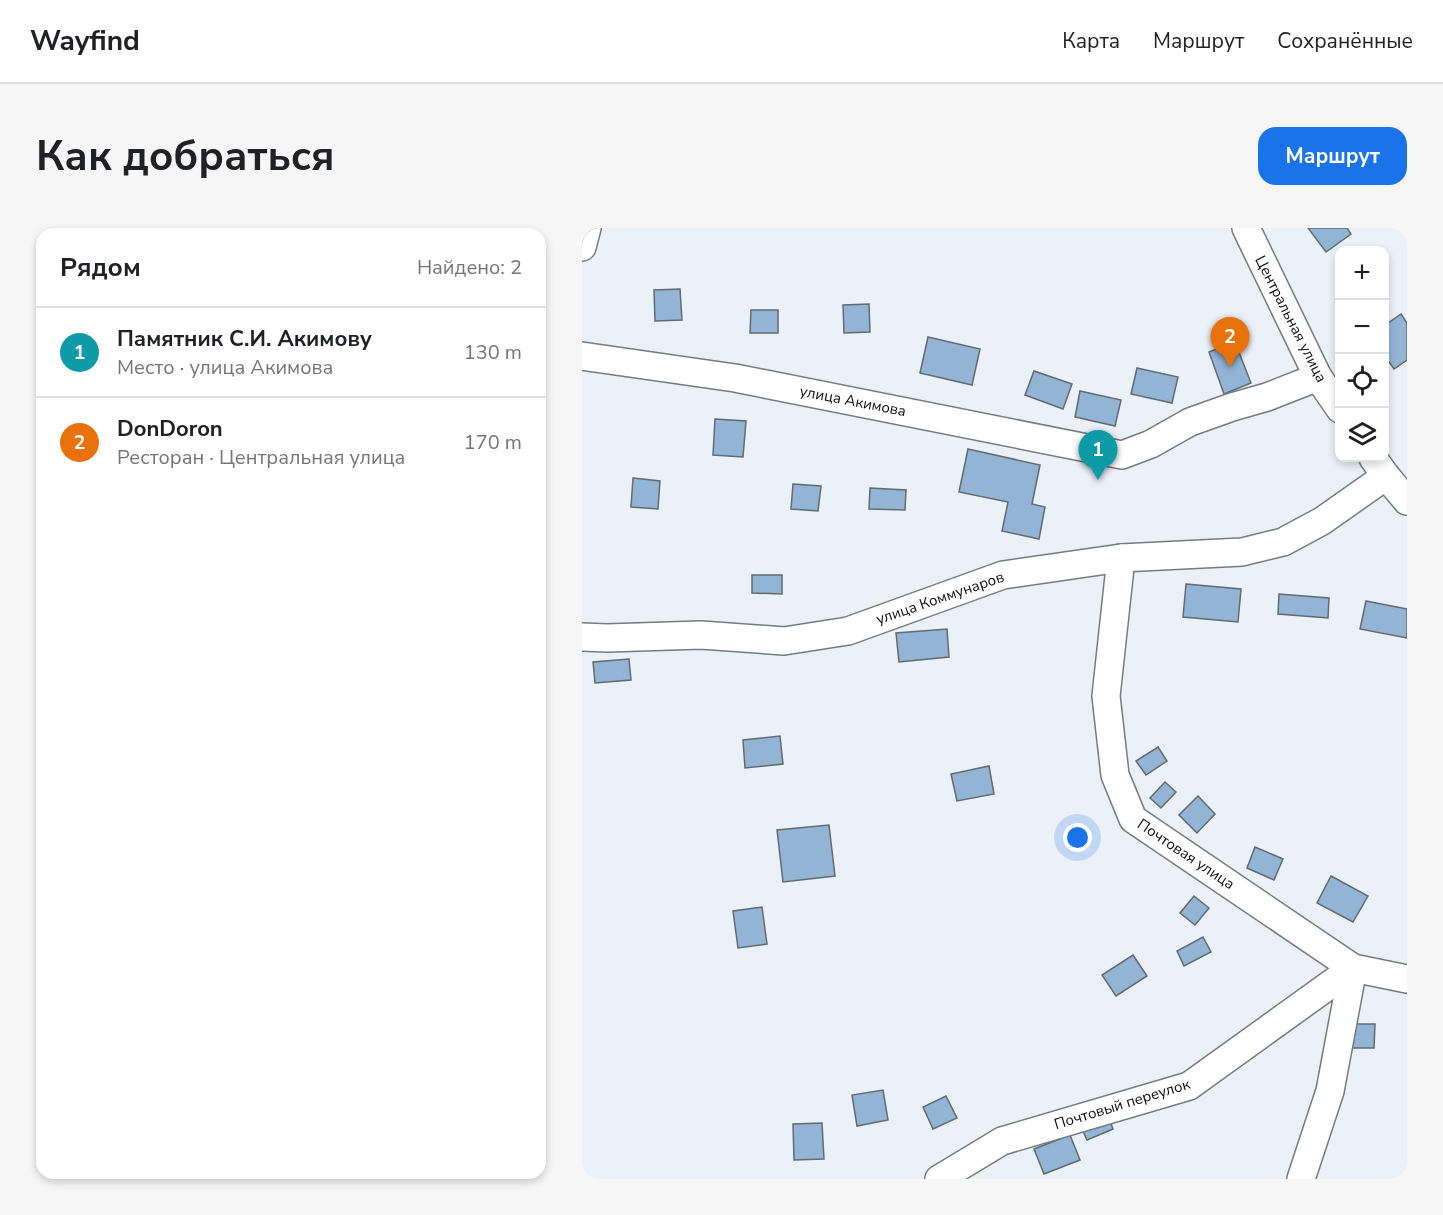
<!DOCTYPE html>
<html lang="ru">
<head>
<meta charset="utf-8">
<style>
	:root { --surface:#fff; --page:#f6f6f6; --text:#202124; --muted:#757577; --line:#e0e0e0; --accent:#1a73e8 }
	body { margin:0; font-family:"Nunito Sans",sans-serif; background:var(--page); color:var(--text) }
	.controls { position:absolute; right:18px; top:18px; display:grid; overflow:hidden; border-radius:12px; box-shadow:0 3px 9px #0003 }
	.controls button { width:54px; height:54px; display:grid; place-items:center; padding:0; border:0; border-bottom:2px solid var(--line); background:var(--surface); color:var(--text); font:30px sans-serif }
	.you { position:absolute; left:496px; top:610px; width:21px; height:21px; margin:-15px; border:4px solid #fff; border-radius:50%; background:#1a73e8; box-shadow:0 0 0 9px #1a73e833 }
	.badge { display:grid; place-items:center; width:39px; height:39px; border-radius:50%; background:var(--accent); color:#fff; font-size:20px; font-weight:700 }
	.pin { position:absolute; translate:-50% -50px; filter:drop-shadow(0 2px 3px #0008) }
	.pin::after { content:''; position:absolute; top:32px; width:21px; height:18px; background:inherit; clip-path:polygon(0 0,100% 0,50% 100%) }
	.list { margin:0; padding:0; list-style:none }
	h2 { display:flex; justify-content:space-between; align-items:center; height:78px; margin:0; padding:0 24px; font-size:26px }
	h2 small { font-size:20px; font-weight:400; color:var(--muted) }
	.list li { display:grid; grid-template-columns:39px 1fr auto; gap:18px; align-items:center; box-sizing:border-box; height:90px; padding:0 24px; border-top:2px solid var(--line) }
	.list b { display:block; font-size:22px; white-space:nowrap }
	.list p { margin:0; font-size:20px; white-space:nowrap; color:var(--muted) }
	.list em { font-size:20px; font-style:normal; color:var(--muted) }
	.icon { flex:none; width:33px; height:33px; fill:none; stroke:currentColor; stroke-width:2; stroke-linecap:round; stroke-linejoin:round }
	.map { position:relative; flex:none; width:825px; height:951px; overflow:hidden; border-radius:18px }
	header { display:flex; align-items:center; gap:36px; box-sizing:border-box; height:84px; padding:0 30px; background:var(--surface); border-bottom:2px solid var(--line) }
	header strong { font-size:28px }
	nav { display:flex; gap:33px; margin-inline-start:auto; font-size:21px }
	.intro { display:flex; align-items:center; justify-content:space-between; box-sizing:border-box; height:144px; padding:0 36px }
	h1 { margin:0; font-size:42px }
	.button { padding:15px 27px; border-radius:18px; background:var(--accent); color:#fff; font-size:21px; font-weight:700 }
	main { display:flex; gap:36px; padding:0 36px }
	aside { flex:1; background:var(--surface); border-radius:18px; box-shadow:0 3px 9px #0003 }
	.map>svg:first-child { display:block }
	.building { fill:#92b4d5; stroke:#646a70; stroke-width:1.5 }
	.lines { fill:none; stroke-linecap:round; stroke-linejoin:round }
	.minor-casing { stroke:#757b80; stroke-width:30 }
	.minor { stroke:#fff; stroke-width:27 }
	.labels { text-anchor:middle; stroke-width:4.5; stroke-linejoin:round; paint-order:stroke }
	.street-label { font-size:15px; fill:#0c0e11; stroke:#fefefe }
</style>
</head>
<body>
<header>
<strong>Wayfind</strong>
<nav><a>Карта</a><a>Маршрут</a><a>Сохранённые</a></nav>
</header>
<div class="intro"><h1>Как добраться</h1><a class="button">Маршрут</a></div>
<main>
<aside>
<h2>Рядом<small>Найдено: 2</small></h2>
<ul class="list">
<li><span class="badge" style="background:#0f9aa8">1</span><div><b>Памятник С.И. Акимову</b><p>Место · улица Акимова</p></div><em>130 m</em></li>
<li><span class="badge" style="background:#e8710a">2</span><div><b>DonDoron</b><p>Ресторан · Центральная улица</p></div><em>170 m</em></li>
</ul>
</aside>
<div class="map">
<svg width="825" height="951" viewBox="0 0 825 951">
	<rect width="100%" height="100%" fill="#ebf1f8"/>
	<!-- building -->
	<g class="building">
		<polygon points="726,0 765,0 769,6 744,24"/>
		<polygon points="98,61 100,92 73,93 72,62"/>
		<polygon points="287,76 288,104 262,105 261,77"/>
		<polygon points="169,82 196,82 196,105 168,105"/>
		<polygon points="819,86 825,95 825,132 812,141 802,127 802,98"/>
		<polygon points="346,109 398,121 390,157 338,145"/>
		<polygon points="653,114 669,155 642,166 627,124"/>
		<polygon points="555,140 596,149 590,175 549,166"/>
		<polygon points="452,143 490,156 481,181 443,167"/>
		<polygon points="498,163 539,172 533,198 493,189"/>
		<polygon points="133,191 164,193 161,229 131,227"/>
		<polygon points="386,221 458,237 450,276 463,279 457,311 420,303 426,274 377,264"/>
		<polygon points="51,250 78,253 76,281 49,279"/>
		<polygon points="211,256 239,258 236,283 209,281"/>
		<polygon points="288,260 324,262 323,282 287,281"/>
		<polygon points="170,347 200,347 200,366 170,365"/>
		<polygon points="604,356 659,361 656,394 601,389"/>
		<polygon points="697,366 747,370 746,390 696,386"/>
		<polygon points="784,373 825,381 825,410 778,401"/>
		<polygon points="365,401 367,429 317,434 314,405"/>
		<polygon points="47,431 49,452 13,455 11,434"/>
		<polygon points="198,508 201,536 163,540 161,512"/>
		<polygon points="576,519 585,533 564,547 554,533"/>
		<polygon points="407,538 412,566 375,573 369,546"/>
		<polygon points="583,554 594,564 579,580 568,570"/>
		<polygon points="616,568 633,586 615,605 597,587"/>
		<polygon points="247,597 253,648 201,654 195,602"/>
		<polygon points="673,619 701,631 692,652 665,640"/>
		<polygon points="749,648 786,668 771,694 735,675"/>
		<polygon points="612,668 627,680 613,697 598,685"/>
		<polygon points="180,679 185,716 156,720 151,683"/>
		<polygon points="621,709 629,724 602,738 595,723"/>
		<polygon points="551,727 565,748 534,768 520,747"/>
		<polygon points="764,796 793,796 792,820 764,820"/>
		<polygon points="301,862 306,892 275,898 270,867"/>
		<polygon points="364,868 375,890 351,901 341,879"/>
		<polygon points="526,887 531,901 505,912 499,899"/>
		<polygon points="240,895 242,931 212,932 211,896"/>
		<polygon points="488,907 498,932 462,946 452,921"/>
	</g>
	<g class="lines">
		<defs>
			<g id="minor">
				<polyline points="664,0 736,149 758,181"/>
				<polyline points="0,19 5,0"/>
				<polyline points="0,128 153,150 540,227 569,216 608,194 650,179 685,169 736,149"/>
				<polyline points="791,230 804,248 825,273"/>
				<polyline points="539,330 524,468 533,547 551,591 771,740 825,751"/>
				<polyline points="0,409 25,410 119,407 202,413 266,403 421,347 539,330 660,324 701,314 740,293 804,248"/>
				<polyline points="357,951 420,913 607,858 771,740"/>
				<polyline points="719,951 748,863 771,740"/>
			</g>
		</defs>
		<!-- minor casing -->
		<use href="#minor" class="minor-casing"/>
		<!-- minor -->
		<use href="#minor" class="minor"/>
	</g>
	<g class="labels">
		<!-- street labels -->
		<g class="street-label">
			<text transform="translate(709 91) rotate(63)" y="5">Центральная улица</text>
			<text transform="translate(271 173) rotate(11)" y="5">улица Акимова</text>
			<text transform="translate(358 370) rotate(-19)" y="5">улица Коммунаров</text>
			<text transform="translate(604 626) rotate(34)" y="5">Почтовая улица</text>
			<text transform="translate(540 876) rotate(-17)" y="5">Почтовый переулок</text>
		</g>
	</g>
</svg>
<div class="controls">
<button>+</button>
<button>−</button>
<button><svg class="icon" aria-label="locate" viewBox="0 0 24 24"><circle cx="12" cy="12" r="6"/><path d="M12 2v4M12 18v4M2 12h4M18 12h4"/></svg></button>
<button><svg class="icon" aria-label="layers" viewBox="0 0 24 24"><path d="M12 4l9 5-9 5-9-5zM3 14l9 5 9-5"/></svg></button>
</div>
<div class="you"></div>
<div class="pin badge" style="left:516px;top:252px;background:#0f9aa8">1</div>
<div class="pin badge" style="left:648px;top:139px;background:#e8710a">2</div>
</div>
</main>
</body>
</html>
